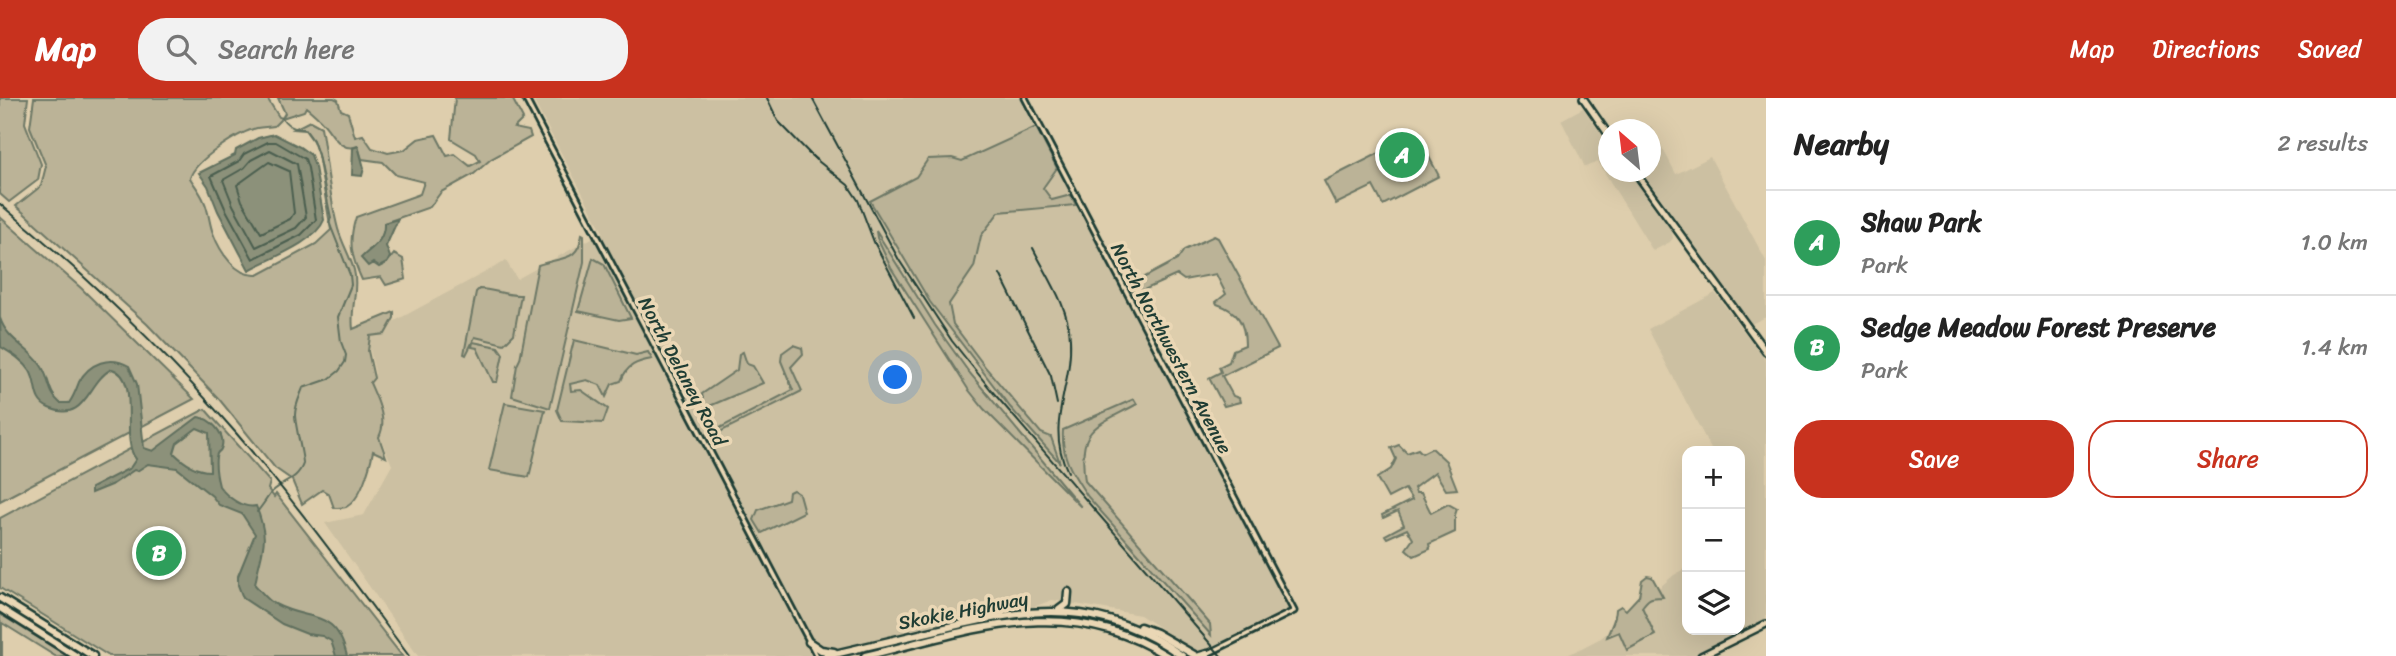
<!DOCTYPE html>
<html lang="en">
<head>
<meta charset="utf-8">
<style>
	:root { --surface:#fff; --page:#f2f2f2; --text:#222; --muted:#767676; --line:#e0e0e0; --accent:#c8321e }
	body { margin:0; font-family:Sriracha,sans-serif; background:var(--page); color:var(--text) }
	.controls { position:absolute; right:21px; bottom:21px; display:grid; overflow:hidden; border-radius:14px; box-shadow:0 7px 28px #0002 }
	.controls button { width:63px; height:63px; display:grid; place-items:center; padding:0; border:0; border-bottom:2px solid var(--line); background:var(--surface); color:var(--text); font:35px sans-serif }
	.compass { position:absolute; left:1598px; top:21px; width:63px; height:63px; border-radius:50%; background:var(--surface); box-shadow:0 7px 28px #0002; rotate:332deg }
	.you { position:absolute; left:896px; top:280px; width:24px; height:24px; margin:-18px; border:5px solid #fff; border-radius:50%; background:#1a73e8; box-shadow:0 0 0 10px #1a73e833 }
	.badge { display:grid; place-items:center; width:46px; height:46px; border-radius:50%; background:var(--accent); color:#fff; font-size:23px; font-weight:700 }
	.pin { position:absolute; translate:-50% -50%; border:4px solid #fff; box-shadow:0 2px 7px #0006 }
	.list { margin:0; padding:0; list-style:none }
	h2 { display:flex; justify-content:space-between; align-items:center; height:91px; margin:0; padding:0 28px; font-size:30px }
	h2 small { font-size:23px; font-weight:400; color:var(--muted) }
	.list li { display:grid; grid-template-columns:46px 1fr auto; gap:21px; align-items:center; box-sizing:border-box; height:105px; padding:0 28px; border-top:2px solid var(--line) }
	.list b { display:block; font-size:26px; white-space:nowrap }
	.list p { margin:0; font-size:23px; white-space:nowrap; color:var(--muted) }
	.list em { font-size:23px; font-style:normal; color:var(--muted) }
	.actions { display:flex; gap:14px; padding:21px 28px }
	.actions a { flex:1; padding:16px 0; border:2px solid var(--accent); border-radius:28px; text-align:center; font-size:24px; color:var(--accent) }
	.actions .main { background:var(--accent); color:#fff }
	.icon { flex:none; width:38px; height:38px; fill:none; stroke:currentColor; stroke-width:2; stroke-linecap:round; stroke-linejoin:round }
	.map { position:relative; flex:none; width:1766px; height:558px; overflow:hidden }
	header { display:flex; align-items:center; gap:42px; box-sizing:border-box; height:98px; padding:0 35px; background:var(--accent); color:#fff }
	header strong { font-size:33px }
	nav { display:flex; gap:38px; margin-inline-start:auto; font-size:24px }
	.search { width:490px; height:63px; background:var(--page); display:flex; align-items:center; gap:18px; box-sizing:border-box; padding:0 24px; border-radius:28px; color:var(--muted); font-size:26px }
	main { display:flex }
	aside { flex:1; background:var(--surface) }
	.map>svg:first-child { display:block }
	.built { fill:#ccc0a2 }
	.green { fill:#bbb397; stroke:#6d7866; stroke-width:2 }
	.water { fill:#8c917a; stroke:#606f5e; stroke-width:2; fill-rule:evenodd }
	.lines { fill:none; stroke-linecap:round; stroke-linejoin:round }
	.shore { stroke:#4b5f50; stroke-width:2 }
	.stream { stroke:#606f5e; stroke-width:2 }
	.minor-casing { stroke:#1f3d34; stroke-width:9 }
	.major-casing { stroke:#1f3d34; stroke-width:10 }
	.highway-casing { stroke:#1f3d34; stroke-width:11 }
	.minor { stroke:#ead7b5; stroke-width:3.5 }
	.major { stroke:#ead7b5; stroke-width:5 }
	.highway { stroke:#ead7b5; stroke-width:6 }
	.rail { stroke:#1f3d34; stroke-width:2 }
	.labels { text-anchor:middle; stroke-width:7; stroke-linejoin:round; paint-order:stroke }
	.street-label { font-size:19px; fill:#1f3d34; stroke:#ead7b5 }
</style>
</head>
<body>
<header>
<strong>Map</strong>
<div class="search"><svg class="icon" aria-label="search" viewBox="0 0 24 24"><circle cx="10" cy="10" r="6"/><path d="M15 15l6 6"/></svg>Search here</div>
<nav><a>Map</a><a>Directions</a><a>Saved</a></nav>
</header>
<main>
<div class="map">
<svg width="1766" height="558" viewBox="0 0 1766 558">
	<rect width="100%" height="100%" fill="#decead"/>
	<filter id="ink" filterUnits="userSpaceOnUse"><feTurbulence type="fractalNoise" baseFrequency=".0143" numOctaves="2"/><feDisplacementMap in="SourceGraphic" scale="14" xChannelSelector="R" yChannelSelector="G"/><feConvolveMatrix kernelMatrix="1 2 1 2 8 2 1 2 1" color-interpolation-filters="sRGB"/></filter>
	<g filter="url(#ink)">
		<!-- built -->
		<g class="built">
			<polygon points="532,0 1026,0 1294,513 1209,558 1203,558 1140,517 1052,502 1020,514 826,558 418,558 325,425 364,417 392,367 380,339 382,310 369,289 375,275 367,238 506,163 517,181 603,134"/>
			<polygon points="1583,10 1608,46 1608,74 1628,74 1672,134 1673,140 1670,144 1653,153 1598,64 1585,69 1561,22"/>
			<polygon points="1651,28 1676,76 1710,59 1766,163 1766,219 1751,226 1642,74 1650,74 1650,32 1643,31"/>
			<polygon points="1715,195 1766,263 1766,521 1692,558 1566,558 1601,540 1674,477 1687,470 1687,532 1740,532 1740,353 1712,353 1648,231"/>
		</g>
		<!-- green -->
		<g class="green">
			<polygon points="0,0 28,0 25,25 41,66 38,82 9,104 0,96"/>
			<path d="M34 0H267L279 19 282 20 285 15 278 0H334L338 2 341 12 348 15 355 39 363 37 372 50 388 55 404 52 418 41 436 37 447 58 455 56 470 68 480 63 476 56 451 41 455 0H512L523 21 514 30 529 33 531 39 491 61 474 76 441 94 430 109 384 125C385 137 380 147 369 152L373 165H387L394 156 403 161 406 181 386 187 381 179 362 182C351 158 348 144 356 119L420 96 424 84 396 77 383 64 362 61 358 48C340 55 333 36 323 25 318 19 312 14 306 9L304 13 282 20 274 28C269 29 263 29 257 30 239 34 195 62 190 80 195 88 201 95 204 103 209 113 209 125 213 135 220 154 236 179 258 177L316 146 331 132 318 57 313 43 305 32 294 31 310 23 321 29C327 63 329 97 338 131 342 145 350 158 354 172 359 191 350 212 353 231L394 214V220L385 236 370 238 368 253 374 280 370 285C377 301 388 322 379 339L386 359 373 353C370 368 361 402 346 409 342 410 338 410 334 410L329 396 322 392 302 406 292 382 275 370 219 301 147 226 16 108 41 88 46 68 30 29Z"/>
			<polygon points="1036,29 1057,70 1043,90 1052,102 1071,97 1076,107 999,114 981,138 974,169 949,206 953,226 986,270 1041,335 1051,339 1060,365 1010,309 930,204 870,103 916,79 928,61 952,60 962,63"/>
			<polygon points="1417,36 1439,78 1383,107 1373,88 1336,106 1324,83"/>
			<polygon points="0,119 81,190 194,301 0,403"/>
			<polygon points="876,133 935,227 968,273 1081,409 984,311 968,291 891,170 877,140"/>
			<path d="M582 136 584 137V164L550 310 512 298 517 267 520 261 538 167C562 158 578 165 582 136Z"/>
			<path d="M1214 138 1218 140 1278 250 1222 278 1233 298 1239 300 1240 304 1224 308 1209 280 1221 274 1219 269 1229 264 1233 252 1245 247C1245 225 1238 213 1217 206L1216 204 1226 196 1216 176 1184 182 1177 177 1135 196 1130 187 1177 162 1184 152Z"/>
			<polygon points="593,160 604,166 631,220 619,222 578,213"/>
			<path d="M479 191C493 191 507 198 521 197L514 236 504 246 475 239 466 257 464 256 476 194Z"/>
			<path d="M574 242 636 257 648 254 652 261C636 264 627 267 621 283L612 286 606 299 600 287 587 282 570 286 571 293 581 292 608 311 603 325 562 323 557 312Z"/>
			<polygon points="473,244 498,249 503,256 497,284 493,284 477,250 472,249"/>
			<polygon points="793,247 802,250 803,256 791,269 802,293 710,339 710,335 793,292 781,263 782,255"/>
			<polygon points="743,254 747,266 753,268 763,285 705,310 702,296 737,272 739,256"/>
			<path d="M1134 301 1137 306C1095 329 1077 329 1085 383L1210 526 1211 537 1088 399C1073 376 1061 361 1063 332Z"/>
			<polygon points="505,305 545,312 529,379 489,372"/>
			<polygon points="205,311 270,384 268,391 274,399 276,396 402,558 109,558 0,490 0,420"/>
			<polygon points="1399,347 1407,355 1418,351 1422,355 1432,350 1446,363 1457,391 1446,392 1435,374 1414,390 1416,395 1421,395 1431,415 1448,406 1457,411 1455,417 1455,434 1429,446 1430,451 1414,458 1406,451 1413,441 1407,431 1387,440 1385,437 1404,427 1398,413 1383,420 1382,417 1412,402 1405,391 1388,400 1377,380 1391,371 1396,361 1391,350"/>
			<polygon points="793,392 799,396 804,414 762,435 754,422 758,412 788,401 789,394"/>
			<path d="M1647 478 1652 479 1663 499C1651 500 1650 498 1642 509L1655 537 1627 552 1619 534 1607 539C1610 529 1616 522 1616 511L1621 508 1626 512 1639 498 1642 482Z"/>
			<polygon points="0,516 67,558 55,558 2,525 2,558 0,558"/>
		</g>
		<!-- water -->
		<g class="water">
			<path d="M274 36 300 49 311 57 315 69 324 122C316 144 269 161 249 172L218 113 208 88 199 75 235 57 236 52 258 40Z"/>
			<polygon points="358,48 364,70 362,78 352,77 353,50"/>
			<path d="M398 121 386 148 390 159 387 165 379 169 373 165 368 168 361 160C372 149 385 143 384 125Z"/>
			<path d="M0 220C7 242 27 248 40 266 50 279 47 294 60 305H69C74 298 76 292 79 284 89 265 110 257 129 268L137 286 144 350 153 353 198 319C210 320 225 335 222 348 220 357 218 350 216 359 215 367 217 380 219 388 227 399 243 411 256 408 271 446 261 450 255 487 261 493 267 502 275 506 311 525 335 509 347 558H336L331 543 322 538 307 536 282 526 243 500 238 487V478L255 436 242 416 219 407 212 398 177 370 148 366 137 373 134 372 113 386 91 395V390L130 370 136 361C119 341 142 280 112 271 87 283 87 326 49 310 32 303 38 286 30 273 23 262 12 256 1 249ZM197 330 209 335 210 373C196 373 183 364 174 355L177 345Z"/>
		</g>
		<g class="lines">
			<!-- shore -->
			<g class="shore">
				<polygon points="268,44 276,44 305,61 308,70 316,122 301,137 253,161 225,110 211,78 239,63 244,56"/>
				<polygon points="270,52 297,66 306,119 296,130 256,149 233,107 223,82 244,70 251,62"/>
				<polygon points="269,64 289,73 294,115 290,121 261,135 242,103 237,87"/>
			</g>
			<!-- stream -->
			<path class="stream" d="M257 414C262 408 266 402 270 396 280 384 297 383 303 366 304 362 295 327 295 317 295 308 300 298 303 290L329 281 339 273 345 264 346 257 341 244 338 219 351 187 350 177 329 124 331 120 318 57 313 42 305 31C294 31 289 29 282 20"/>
			<defs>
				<g id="minor">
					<polyline points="525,0 817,558"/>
					<polyline points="1025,0 1294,513 1207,556"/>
				</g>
				<g id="major">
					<polyline points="1583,0 1608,36"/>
					<polyline points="1635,74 1766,254"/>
					<polyline points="1701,558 1766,526"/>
				</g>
				<g id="highway">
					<polyline points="0,500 93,558"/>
					<polyline points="0,510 76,558"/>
					<polyline points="1059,512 1067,506 1068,494"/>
					<polyline points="1140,529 1156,535 1196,558"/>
					<polyline points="809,544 821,552 834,554"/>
					<path d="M826 558C864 549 902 540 941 531 1032 509 1101 500 1182 558"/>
					<path d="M865 558C970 533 1066 494 1167 558"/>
					<polyline points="1200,558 1207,556"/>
				</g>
			</defs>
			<!-- minor casing -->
			<use href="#minor" class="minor-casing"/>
			<!-- major casing -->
			<use href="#major" class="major-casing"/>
			<!-- highway casing -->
			<use href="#highway" class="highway-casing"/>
			<!-- minor -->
			<use href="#minor" class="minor"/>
			<!-- major -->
			<use href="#major" class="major"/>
			<!-- highway -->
			<use href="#highway" class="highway"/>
			<!-- rail -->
			<g class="rail">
				<polyline points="767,0 778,23 816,62"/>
				<polyline points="812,0 899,162 952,243 991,292 1221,558"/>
				<polyline points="808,55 848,87 858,102 874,144 914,220"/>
				<path d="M0 106C85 176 164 252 236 335 298 407 353 483 409 558"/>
				<path d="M1033 150C1047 178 1069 209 1070 241 1073 289 1044 326 1068 374"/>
				<polyline points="1000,176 1051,278 1057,306"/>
			</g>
		</g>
	</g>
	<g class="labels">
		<!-- street labels -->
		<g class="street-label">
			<text transform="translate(1172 250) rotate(62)" y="7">North Northwestern Avenue</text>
			<text transform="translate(683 273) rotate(62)" y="7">North Delaney Road</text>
			<text transform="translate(963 512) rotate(-11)" y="7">Skokie Highway</text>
		</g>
	</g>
</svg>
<div class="controls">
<button>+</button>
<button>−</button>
<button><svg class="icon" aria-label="layers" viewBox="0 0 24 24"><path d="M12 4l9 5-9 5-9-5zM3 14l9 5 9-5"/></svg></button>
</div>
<svg class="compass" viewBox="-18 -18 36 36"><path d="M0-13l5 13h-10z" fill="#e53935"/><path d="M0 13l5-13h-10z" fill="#767676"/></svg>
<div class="you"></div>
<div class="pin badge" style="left:1402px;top:57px;background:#2e9e5b">A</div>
<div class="pin badge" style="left:159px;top:455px;background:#2e9e5b">B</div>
</div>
<aside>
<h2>Nearby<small>2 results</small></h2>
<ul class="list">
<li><span class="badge" style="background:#2e9e5b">A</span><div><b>Shaw Park</b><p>Park</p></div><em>1.0 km</em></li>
<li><span class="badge" style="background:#2e9e5b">B</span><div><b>Sedge Meadow Forest Preserve</b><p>Park</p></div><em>1.4 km</em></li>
</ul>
<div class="actions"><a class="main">Save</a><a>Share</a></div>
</aside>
</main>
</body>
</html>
